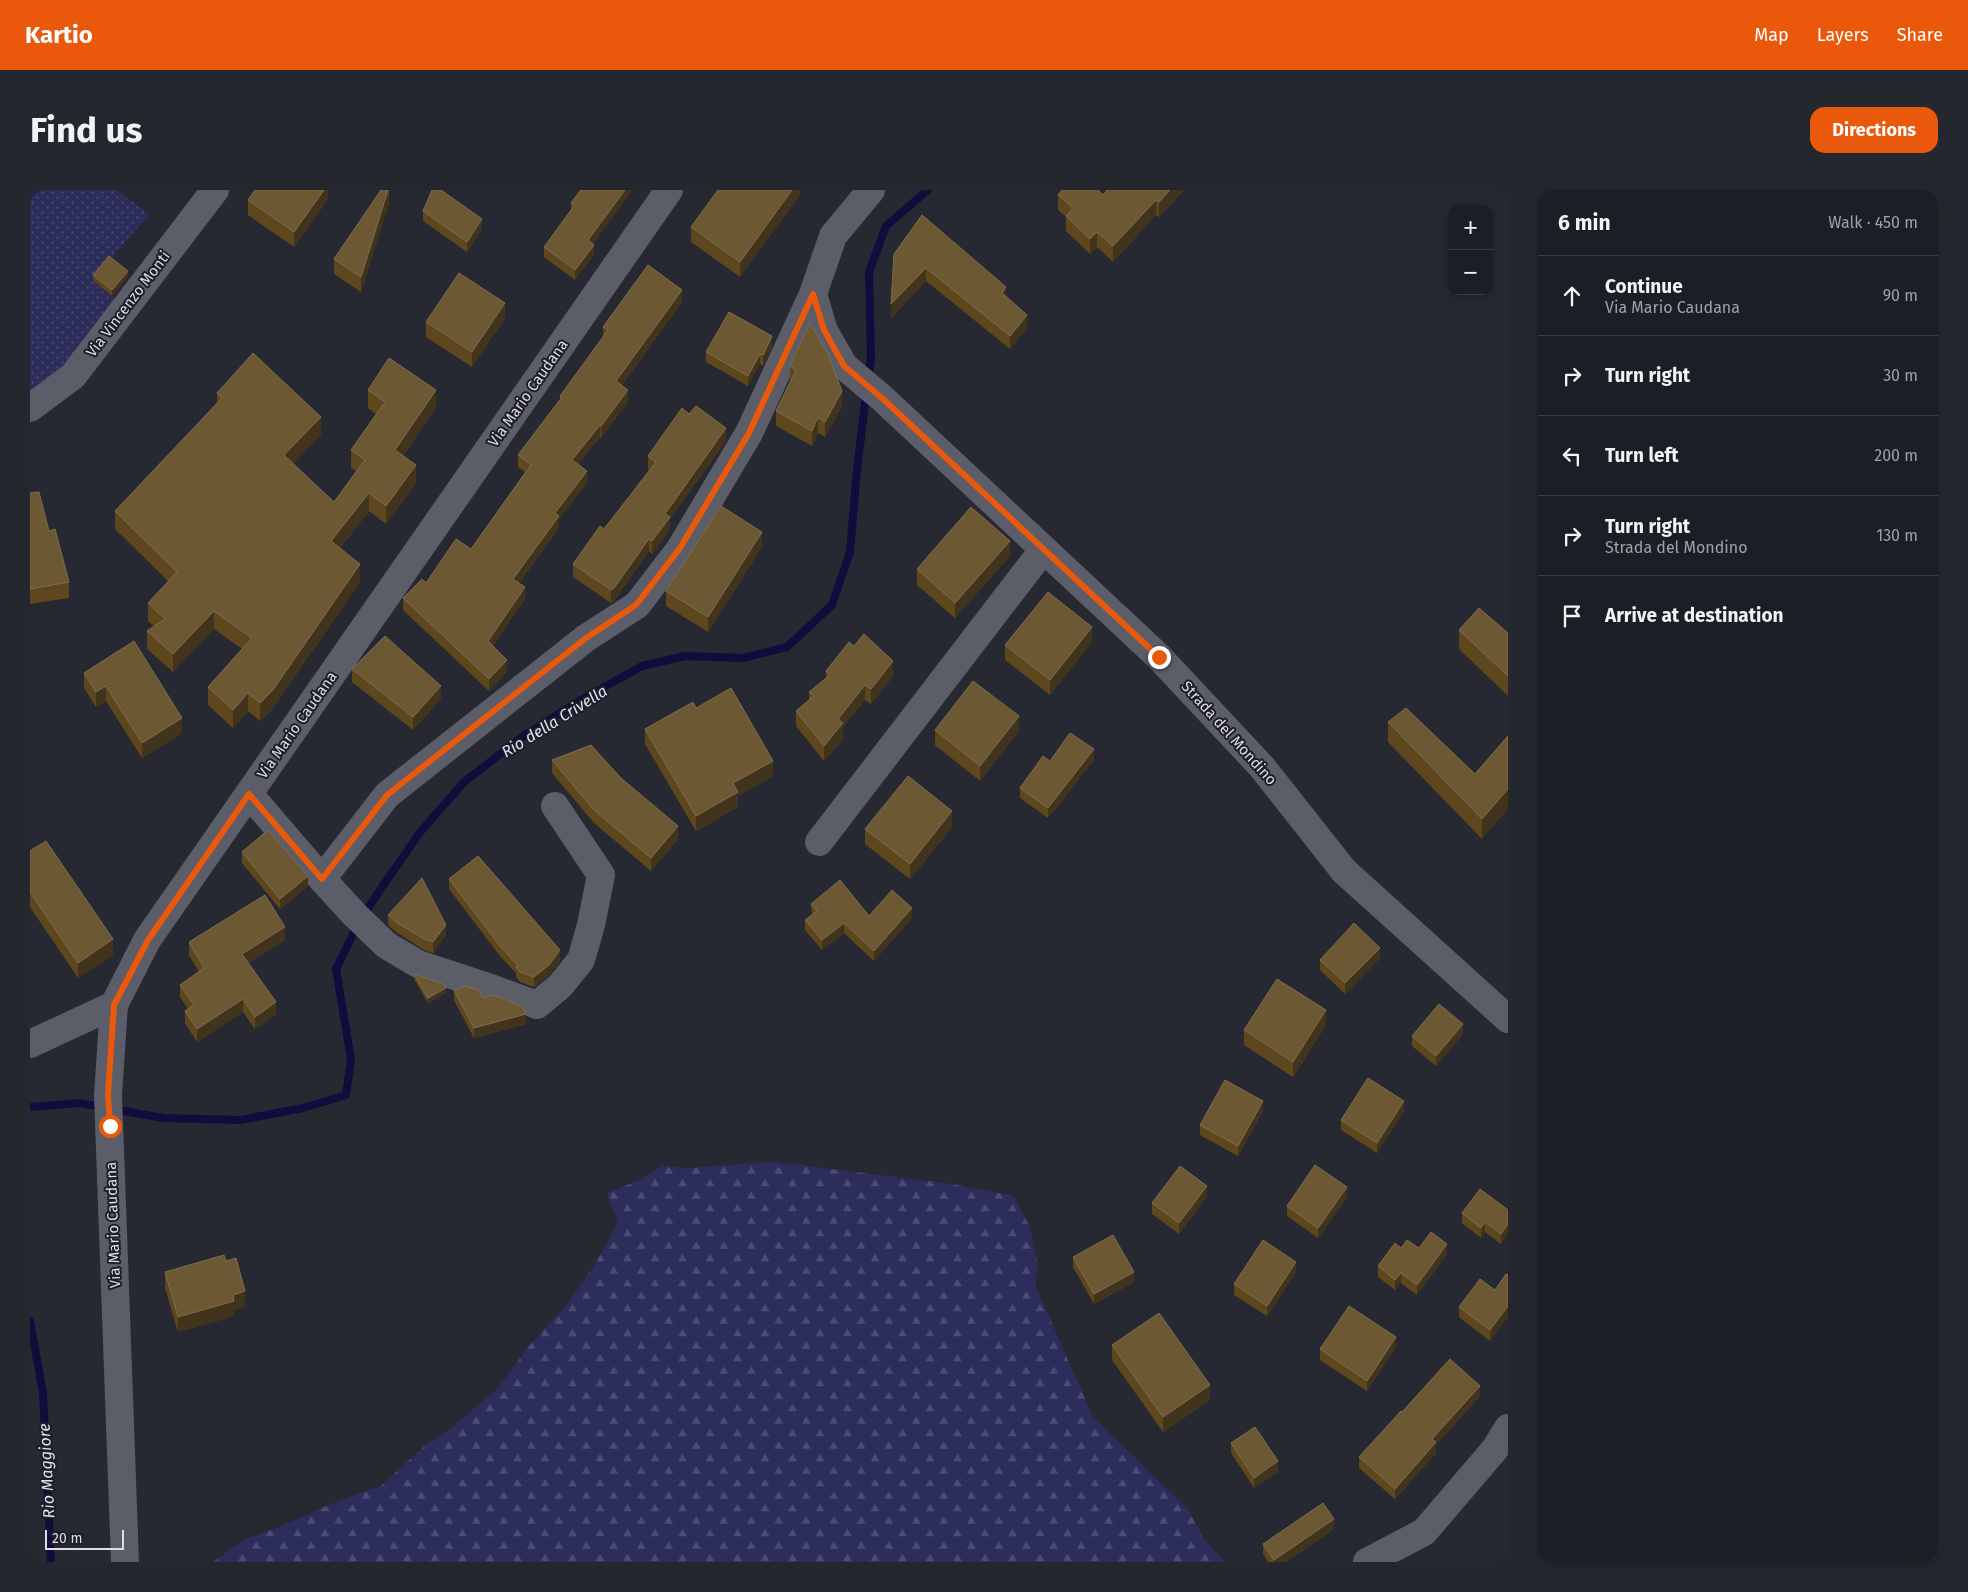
<!DOCTYPE html>
<html lang="en">
<head>
<meta charset="utf-8">
<style>
	:root { --surface:#1c1e26; --page:#25272e; --text:#f1f3f6; --muted:#a0a2a7; --line:#3a3c43; --accent:#ea580c }
	body { margin:0; font-family:"Fira Sans",sans-serif; background:var(--page); color:var(--text) }
	.controls { position:absolute; right:15px; top:15px; display:grid; overflow:hidden; border-radius:10px; box-shadow:0 2px 12px #0003 }
	.controls button { width:45px; height:45px; display:grid; place-items:center; padding:0; border:0; border-bottom:1px solid var(--line); background:var(--surface); color:var(--text); font:25px sans-serif }
	.scale { position:absolute; left:15px; bottom:12px; width:79px; box-sizing:border-box; padding-left:5px; border:2px solid #dddee5; border-top:0; font-size:14px; line-height:18px; white-space:nowrap; color:#dddee5; -webkit-text-stroke:4px #1d1e28; paint-order:stroke }
	.stop { position:absolute; width:15px; height:15px; margin:-11px; border:4px solid #ea580c; border-radius:50%; background:#fff }
	.stop.end { background:#ea580c; border-color:#fff; box-shadow:0 1px 5px #0008 }
	.list { margin:0; padding:0; list-style:none }
	h2 { display:flex; justify-content:space-between; align-items:center; height:65px; margin:0; padding:0 20px; font-size:21px }
	h2 small { font-size:16px; font-weight:400; color:var(--muted) }
	.list li { display:grid; grid-template-columns:32px 1fr auto; gap:15px; align-items:center; box-sizing:border-box; height:80px; padding:0 20px; border-top:1px solid var(--line) }
	.list b { display:block; font-size:19px; white-space:nowrap }
	.list p { margin:0; font-size:16px; white-space:nowrap; color:var(--muted) }
	.list em { font-size:16px; font-style:normal; color:var(--muted) }
	.icon { flex:none; width:28px; height:28px; fill:none; stroke:currentColor; stroke-width:2; stroke-linecap:round; stroke-linejoin:round }
	.map { position:relative; flex:none; width:1478px; height:1372px; overflow:hidden; border-radius:15px }
	header { display:flex; align-items:center; gap:30px; box-sizing:border-box; height:70px; padding:0 25px; background:var(--accent); color:#fff }
	header strong { font-size:24px }
	nav { display:flex; gap:28px; margin-inline-start:auto; font-size:18px }
	.intro { display:flex; align-items:center; justify-content:space-between; box-sizing:border-box; height:120px; padding:0 30px }
	h1 { margin:0; font-size:35px }
	.button { padding:12px 22px; border-radius:15px; background:var(--accent); color:#fff; font-size:18px; font-weight:700 }
	main { display:flex; gap:30px; padding:0 30px }
	aside { flex:1; background:var(--surface); border-radius:15px; box-shadow:0 2px 12px #0003 }
	.map>svg:first-child { display:block }
	.grass { fill:url(#grass-dots) }
	.forest { fill:url(#forest-firs) }
	.lines { fill:none; stroke-linecap:round; stroke-linejoin:round }
	.stream { stroke:#110c3c; stroke-width:8 }
	.street { stroke:#5b5d68; stroke-width:28 }
	.secondary { stroke:#5b5d68; stroke-width:28 }
	.wall { fill:#5f471d }
	.shaded-wall { fill:#42341c }
	.building { fill:#6c5833; stroke:#7e6d4e }
	.route { stroke:#ea580c; stroke-width:6 }
	.labels { text-anchor:middle; stroke-width:4; stroke-linejoin:round; paint-order:stroke }
	.street-label { font-size:15px; fill:#dddee5; stroke:#1d1e28 }
	.water-label { font-size:16px; font-style:italic; fill:#e0e2f3; stroke:#1d1e28 }
</style>
</head>
<body>
<header>
<strong>Kartio</strong>
<nav><a>Map</a><a>Layers</a><a>Share</a></nav>
</header>
<div class="intro"><h1>Find us</h1><a class="button">Directions</a></div>
<main>
<div class="map">
<svg width="1478" height="1372" viewBox="0 0 1478 1372">
	<defs>
		<pattern id="grass-dots" width="8" height="8" patternUnits="userSpaceOnUse" patternTransform="scale(1.25)"><rect width="8" height="8" fill="#2d2d5c"/><path d="M2 2h.1M6 6h.1" fill="none" stroke="#4b4b73" stroke-width="1.8" stroke-linecap="round"/></pattern>
		<pattern id="forest-firs" width="22" height="20" patternUnits="userSpaceOnUse" patternTransform="scale(1.25)"><rect width="22" height="20" fill="#2d2d5c"/><path d="M5 1l3.5 6h-7zM16 11l3.5 6h-7z" fill="#4b4b73"/></pattern>
	</defs>
	<rect width="100%" height="100%" fill="#262832"/>
	<!-- grass -->
	<polygon class="grass" points="8,0 87,0 119,24 63,90 86,109 32,179 0,200 0,8"/>
	<!-- forest -->
	<polygon class="forest" points="746,972 922,994 984,1006 999,1035 1007,1069 1006,1097 1063,1227 1158,1319 1175,1351 1195,1372 183,1372 214,1350 254,1335 301,1314 351,1296 392,1258 425,1235 468,1198 499,1156 538,1113 564,1076 588,1033 577,1003 607,991 633,976 659,978"/>
	<g class="lines">
		<!-- stream -->
		<g class="stream">
			<polyline points="838,190 841,169 839,82 856,36 898,0"/>
			<polyline points="0,917 49,913 133,928 210,930 273,918 316,905 321,869 306,779 328,734 350,700 391,641 434,592 495,545 551,510 612,476 655,466 713,468 757,457 802,415 820,362 826,290 836,204"/>
			<polyline points="0,1131 13,1203 21,1372"/>
		</g>
		<!-- street -->
		<g class="street">
			<polyline points="783,104 794,141 814,176 852,208 1129,467 1232,577 1314,681 1478,829"/>
			<polyline points="0,218 43,186 185,0"/>
			<polyline points="219,604 292,689 357,605 556,448 607,415 650,359 719,243 783,104 803,46 841,0"/>
			<polyline points="789,652 1013,360"/>
			<polyline points="292,689 324,724 356,755 388,774 455,796 507,815 530,796 551,770 561,735 571,685 525,616"/>
			<polyline points="1337,1372 1394,1342 1465,1259 1478,1238"/>
		</g>
		<!-- secondary -->
		<g class="secondary">
			<polyline points="0,854 84,815"/>
			<polyline points="95,1372 78,905 84,815 117,750 639,0"/>
		</g>
	</g>
	<!-- wall -->
	<g class="wall">
		<polygon points="298,0 298,9 264,57 218,25 218,10"/>
		<polygon points="359,0 359,13 331,102 304,84 304,69"/>
		<polygon points="551,0 564,65 545,90 514,67 514,57 541,20 541,13"/>
		<polygon points="770,0 770,5 710,87 661,52 661,37"/>
		<polygon points="1154,0 1129,27 1126,25 1083,72 1067,57 1060,64 1036,41 1036,27 1028,20 1028,5 1073,5"/>
		<polygon points="393,21 452,39 437,62 393,31"/>
		<polygon points="864,64 976,106 997,138 980,159 896,91 861,128"/>
		<polygon points="63,85 98,86 82,106 63,90"/>
		<polygon points="652,112 592,195 598,212 571,248 570,247 548,274 557,293 529,329 529,338 489,393 495,409 463,456 477,482 459,501 373,420 373,408 441,359 495,282 488,277 488,265 530,210 530,206 573,147 573,137"/>
		<polygon points="475,128 442,177 396,147 396,132"/>
		<polygon points="742,157 733,176 730,174 718,196 676,172 676,162"/>
		<polygon points="798,164 812,217 795,247 788,243 782,256 746,236 746,221 760,192 760,176"/>
		<polygon points="338,200 406,218 373,266 386,293 356,334 339,321 310,358 330,392 243,518 230,531 218,521 203,538 178,515 178,497 212,459 184,439 143,482 117,459 117,441 124,436 118,431 118,413 138,391 85,339 85,321 187,214 187,203 291,245 263,274 304,312 326,281 321,278 321,260 346,224 338,218"/>
		<polygon points="696,251 640,329 640,340 622,364 619,361 584,411 581,413 543,387 543,374 574,339 620,280 618,279 618,266"/>
		<polygon points="0,303 19,341 39,392 39,408 0,414"/>
		<polygon points="732,357 678,442 636,416 636,401"/>
		<polygon points="980,366 925,428 887,395 887,379"/>
		<polygon points="1429,440 1478,443 1478,506 1429,459"/>
		<polygon points="1062,452 1020,505 975,470 975,455"/>
		<polygon points="322,479 411,509 383,540 322,492"/>
		<polygon points="796,481 863,486 841,514 835,510 813,537 813,549 794,571 766,536 766,521 779,510 779,502 796,488"/>
		<polygon points="54,483 152,543 112,568 76,511 66,517 54,498"/>
		<polygon points="666,518 743,586 708,606 708,617 666,641 615,554 615,539"/>
		<polygon points="1358,532 1445,584 1478,546 1452,649 1358,552"/>
		<polygon points="905,540 989,541 950,591 905,555"/>
		<polygon points="522,570 648,649 621,681 564,633 522,583"/>
		<polygon points="1064,570 1018,628 990,608 990,598 1020,571"/>
		<polygon points="922,637 880,689 835,654 835,639"/>
		<polygon points="0,661 83,765 48,788 0,717"/>
		<polygon points="212,662 278,696 250,719 212,673"/>
		<polygon points="419,689 530,771 519,785 504,797 490,792 486,787 486,783 470,766 419,699"/>
		<polygon points="781,714 839,726 882,728 844,771 814,743 792,760 775,740 775,730 782,725"/>
		<polygon points="358,725 416,745 403,763 394,760 366,742 358,735"/>
		<polygon points="255,750 218,773 246,824 225,839 213,822 167,852 155,833 155,821 158,819 150,807 150,795 169,782 159,765 159,752"/>
		<polygon points="1350,768 1315,804 1290,780 1290,770"/>
		<polygon points="384,784 416,803 398,813 384,789"/>
		<polygon points="424,800 453,808 496,834 444,848 424,810"/>
		<polygon points="1296,835 1263,887 1214,855 1214,840"/>
		<polygon points="1433,844 1406,876 1382,856 1382,846"/>
		<polygon points="1233,921 1208,966 1170,945 1170,935"/>
		<polygon points="1374,921 1347,963 1311,940 1311,930"/>
		<polygon points="1177,1006 1149,1044 1122,1024 1122,1013"/>
		<polygon points="1317,1007 1288,1048 1257,1026 1257,1016"/>
		<polygon points="1478,1020 1471,1054 1455,1042 1451,1048 1432,1033 1432,1023"/>
		<polygon points="1371,1058 1389,1058 1417,1064 1387,1105 1371,1093 1365,1100 1348,1087 1348,1076"/>
		<polygon points="1043,1067 1104,1092 1064,1114 1043,1077"/>
		<polygon points="196,1071 215,1116 204,1120 204,1126 148,1142 135,1098 135,1082"/>
		<polygon points="1266,1082 1237,1126 1204,1105 1204,1094"/>
		<polygon points="1465,1100 1460,1151 1429,1127 1429,1117"/>
		<polygon points="1082,1155 1180,1210 1133,1242 1082,1170"/>
		<polygon points="1366,1157 1337,1201 1290,1170 1290,1159"/>
		<polygon points="1450,1206 1406,1255 1406,1263 1365,1309 1329,1278 1329,1267 1372,1222"/>
		<polygon points="1201,1253 1248,1282 1224,1298 1201,1263"/>
		<polygon points="1304,1339 1256,1372 1238,1372 1233,1364 1233,1354"/>
	</g>
	<!-- shaded-wall -->
	<g class="shaded-wall">
		<polygon points="294,0 298,0 298,9 264,57 264,42"/>
		<polygon points="358,0 359,13 331,102 331,87"/>
		<polygon points="595,0 603,0 558,61 558,50"/>
		<polygon points="762,0 770,0 770,5 710,87 710,72"/>
		<polygon points="1140,0 1154,0 1129,27 1129,12"/>
		<polygon points="1126,10 1126,25 1083,72 1083,56"/>
		<polygon points="452,29 452,39 437,62 437,52"/>
		<polygon points="1067,42 1067,57 1060,64 1060,49"/>
		<polygon points="564,55 564,65 545,90 545,80"/>
		<polygon points="896,78 896,91 861,128 861,114"/>
		<polygon points="98,81 98,86 82,106 82,100"/>
		<polygon points="976,97 976,110 972,103"/>
		<polygon points="652,100 652,112 586,203 586,191"/>
		<polygon points="475,113 475,128 442,177 442,162"/>
		<polygon points="997,125 997,138 980,159 980,146"/>
		<polygon points="742,146 742,157 733,176 733,165"/>
		<polygon points="730,164 730,174 718,196 718,186"/>
		<polygon points="406,200 406,218 365,278 365,260"/>
		<polygon points="598,200 598,212 571,248 571,236"/>
		<polygon points="812,201 812,217 795,247 795,232"/>
		<polygon points="291,227 291,245 254,283 254,265"/>
		<polygon points="788,227 788,243 782,256 782,241"/>
		<polygon points="570,235 570,247 542,281 542,270"/>
		<polygon points="696,238 696,251 640,329 640,340 622,364 622,351 635,324"/>
		<polygon points="386,275 386,293 356,334 356,316"/>
		<polygon points="557,281 557,293 529,329 529,338 483,401 483,389 525,323"/>
		<polygon points="339,303 339,321 301,369 301,351"/>
		<polygon points="732,342 732,357 678,442 678,427"/>
		<polygon points="619,349 619,361 584,411 581,413 581,400"/>
		<polygon points="980,351 980,366 925,428 925,413"/>
		<polygon points="330,374 330,392 243,518 230,531 230,513"/>
		<polygon points="495,397 495,409 458,463 458,451"/>
		<polygon points="184,421 184,439 143,482 143,464"/>
		<polygon points="1062,437 1062,452 1020,505 1020,490"/>
		<polygon points="477,470 477,482 459,501 459,489"/>
		<polygon points="863,471 863,486 841,514 841,499"/>
		<polygon points="835,495 835,510 813,537 813,549 794,571 794,556 808,529"/>
		<polygon points="76,496 76,511 66,517 66,502"/>
		<polygon points="411,496 411,509 383,540 383,527"/>
		<polygon points="218,503 218,521 203,538 203,520"/>
		<polygon points="989,526 989,541 950,591 950,576"/>
		<polygon points="152,528 152,543 112,568 112,553"/>
		<polygon points="1064,559 1064,570 1018,628 1018,618"/>
		<polygon points="743,571 743,586 708,606 708,617 666,641 666,626 703,593"/>
		<polygon points="1478,599 1478,619 1452,649 1452,629"/>
		<polygon points="922,621 922,637 880,689 880,674"/>
		<polygon points="648,636 648,649 621,681 621,668"/>
		<polygon points="278,686 278,696 250,719 250,709"/>
		<polygon points="882,718 882,728 844,771 844,761"/>
		<polygon points="814,733 814,743 792,760 792,750"/>
		<polygon points="416,735 416,745 403,763 403,752"/>
		<polygon points="255,737 255,750 212,777 212,764"/>
		<polygon points="83,749 83,765 48,788 48,773"/>
		<polygon points="1350,758 1350,768 1315,804 1315,793"/>
		<polygon points="530,760 530,771 519,785 504,797 504,787"/>
		<polygon points="416,798 416,803 398,813 398,808"/>
		<polygon points="213,809 213,822 167,852 167,839"/>
		<polygon points="246,812 246,824 225,839 225,827"/>
		<polygon points="1296,820 1296,835 1263,887 1263,872"/>
		<polygon points="496,824 496,834 444,848 444,838"/>
		<polygon points="1433,834 1433,844 1406,876 1406,866"/>
		<polygon points="1233,911 1233,921 1208,966 1208,956"/>
		<polygon points="1374,911 1374,921 1347,963 1347,953"/>
		<polygon points="1177,996 1177,1006 1149,1044 1149,1033"/>
		<polygon points="1317,997 1317,1007 1288,1048 1288,1038"/>
		<polygon points="1455,1032 1455,1042 1451,1048 1451,1038"/>
		<polygon points="1478,1034 1478,1044 1471,1054 1471,1044"/>
		<polygon points="1417,1054 1417,1064 1387,1105 1387,1095"/>
		<polygon points="1266,1072 1266,1082 1237,1126 1237,1116"/>
		<polygon points="1104,1082 1104,1092 1064,1114 1064,1104"/>
		<polygon points="1371,1083 1371,1093 1365,1100 1365,1090"/>
		<polygon points="215,1101 215,1116 204,1120 204,1126 148,1142 148,1127 203,1105"/>
		<polygon points="1478,1116 1478,1127 1460,1151 1460,1140"/>
		<polygon points="1366,1147 1366,1157 1337,1201 1337,1191"/>
		<polygon points="1180,1195 1180,1210 1133,1242 1133,1227"/>
		<polygon points="1450,1196 1450,1206 1406,1255 1406,1263 1365,1309 1365,1299 1402,1249"/>
		<polygon points="1248,1271 1248,1282 1224,1298 1224,1288"/>
		<polygon points="1304,1329 1304,1339 1256,1372 1244,1372 1244,1370"/>
	</g>
	<!-- building -->
	<g class="building">
		<polygon points="225,0 294,0 264,42 218,10"/>
		<polygon points="351,0 358,0 331,87 304,69"/>
		<polygon points="402,0 411,0 452,29 437,52 393,21"/>
		<polygon points="551,0 595,0 558,50 564,55 545,80 514,57 544,16 541,13"/>
		<polygon points="688,0 762,0 710,72 661,37"/>
		<polygon points="1032,0 1068,0 1073,5 1077,0 1140,0 1129,12 1126,10 1083,56 1067,42 1060,49 1036,26 1043,18 1028,5"/>
		<polygon points="892,25 976,97 972,103 997,125 980,146 896,78 861,114 864,64"/>
		<polygon points="79,66 98,81 82,100 63,85"/>
		<polygon points="618,75 652,100 586,191 598,200 571,236 570,235 542,270 557,281 525,323 529,326 483,389 495,397 458,451 477,470 459,489 373,408 392,389 396,393 426,349 441,359 501,275 488,265 532,207 530,206 578,140 573,137"/>
		<polygon points="429,83 475,113 442,162 396,132"/>
		<polygon points="699,122 742,146 733,165 730,164 718,186 676,162"/>
		<polygon points="780,133 798,164 812,201 795,232 788,227 782,241 746,221 766,180 760,176"/>
		<polygon points="223,163 291,227 254,265 304,312 335,270 321,260 355,212 338,200 359,168 406,200 365,260 386,275 356,316 339,303 301,351 330,374 243,500 230,513 218,503 203,520 178,497 222,448 184,421 143,464 117,441 135,429 118,413 147,382 85,321 192,208 187,203"/>
		<polygon points="666,216 696,238 635,324 640,327 622,351 619,349 584,398 581,400 543,374 570,336 574,339 626,272 618,266 652,218 659,224"/>
		<polygon points="9,302 19,341 25,339 39,392 0,399 0,303"/>
		<polygon points="691,316 732,342 678,427 636,401"/>
		<polygon points="941,317 980,351 925,413 887,379"/>
		<polygon points="1018,402 1062,437 1020,490 975,455"/>
		<polygon points="1449,418 1478,443 1478,486 1429,440"/>
		<polygon points="834,444 863,471 841,499 835,495 808,529 813,533 794,556 766,521 784,506 779,502 800,485 796,481 819,452 824,456"/>
		<polygon points="355,446 411,496 383,527 322,479"/>
		<polygon points="104,451 152,528 112,553 76,496 66,502 54,483"/>
		<polygon points="943,491 989,526 950,576 905,540"/>
		<polygon points="701,498 743,571 703,593 708,602 666,626 615,539 663,512 666,518"/>
		<polygon points="1376,518 1445,584 1478,546 1478,599 1452,629 1358,532"/>
		<polygon points="1040,543 1064,559 1018,618 990,598 1013,566 1020,571"/>
		<polygon points="561,555 591,588 648,636 621,668 564,620 522,570"/>
		<polygon points="878,586 922,621 880,674 835,639"/>
		<polygon points="238,640 278,686 250,709 212,662"/>
		<polygon points="16,651 83,749 48,773 0,702 0,661"/>
		<polygon points="448,666 530,760 519,775 504,787 490,782 486,777 488,776 470,756 419,689"/>
		<polygon points="392,688 416,735 403,752 394,749 366,732 358,725"/>
		<polygon points="810,690 839,726 862,700 882,718 844,761 814,733 792,750 775,730 787,721 781,714"/>
		<polygon points="235,705 255,737 212,764 246,812 225,827 213,809 167,839 155,821 164,815 150,795 174,778 159,752"/>
		<polygon points="1324,733 1350,758 1315,793 1290,770"/>
		<polygon points="384,784 413,794 416,798 398,808"/>
		<polygon points="1247,789 1296,820 1263,872 1214,840"/>
		<polygon points="435,796 449,800 453,808 463,805 492,816 496,824 444,838 424,800"/>
		<polygon points="1409,814 1433,834 1406,866 1382,846"/>
		<polygon points="1338,888 1374,911 1347,953 1311,930"/>
		<polygon points="1195,890 1233,911 1208,956 1170,935"/>
		<polygon points="1285,975 1317,997 1288,1038 1257,1016"/>
		<polygon points="1150,976 1177,996 1149,1033 1122,1013"/>
		<polygon points="1450,999 1478,1020 1478,1034 1471,1044 1455,1032 1451,1038 1432,1023"/>
		<polygon points="1401,1042 1417,1054 1387,1095 1371,1083 1365,1090 1348,1076 1365,1053 1371,1058 1377,1050 1389,1058"/>
		<polygon points="1083,1045 1104,1082 1064,1104 1043,1067"/>
		<polygon points="1233,1050 1266,1072 1237,1116 1204,1094"/>
		<polygon points="194,1065 196,1071 206,1068 215,1101 203,1105 204,1111 148,1127 135,1082"/>
		<polygon points="1476,1084 1478,1085 1478,1116 1460,1140 1429,1117 1450,1089 1465,1100"/>
		<polygon points="1319,1116 1366,1147 1337,1191 1290,1159"/>
		<polygon points="1129,1123 1180,1195 1133,1227 1082,1155"/>
		<polygon points="1420,1169 1450,1196 1402,1249 1406,1252 1365,1299 1329,1267 1371,1221 1372,1222"/>
		<polygon points="1225,1237 1248,1271 1224,1288 1201,1253"/>
		<polygon points="1293,1313 1304,1329 1244,1370 1233,1354"/>
	</g>
	<g class="lines">
		<!-- route -->
		<polyline class="route" points="80,936 78,905 84,815 118,750 219,604 292,689 357,605 556,448 606,415 650,358 719,243 783,104 794,140 814,176 852,208 1129,467"/>
	</g>
	<g class="labels">
		<!-- street labels -->
		<g class="street-label">
			<text transform="translate(98 114) rotate(-53)" y="5">Via Vincenzo Monti</text>
			<text transform="translate(498 203) rotate(-55)" y="5">Via Mario Caudana</text>
			<text transform="translate(267 535) rotate(-55)" y="5">Via Mario Caudana</text>
			<text transform="translate(1199 543) rotate(48)" y="5">Strada del Mondino</text>
			<text transform="translate(83 1035) rotate(-92)" y="5">Via Mario Caudana</text>
		</g>
		<!-- water labels -->
		<g class="water-label">
			<text transform="translate(524 531) rotate(-32)" y="6">Rio della Crivella</text>
			<text transform="translate(16 1281) rotate(-93)" y="6">Rio Maggiore</text>
		</g>
	</g>
</svg>
<div class="controls">
<button>+</button>
<button>−</button>
</div>
<div class="scale">20 m</div>
<div class="stop" style="left:80px;top:936px"></div>
<div class="stop end" style="left:1129px;top:467px"></div>
</div>
<aside>
<h2>6 min<small>Walk · 450 m</small></h2>
<ul class="list">
<li><svg class="icon" aria-label="ahead" viewBox="0 0 24 24"><path d="M12 20V5M6 11l6-6 6 6"/></svg><div><b>Continue</b><p>Via Mario Caudana</p></div><em>90 m</em></li>
<li><svg class="icon" aria-label="right" viewBox="0 0 24 24"><path d="M7 20v-9h11M14 6l5 5-5 5"/></svg><div><b>Turn right</b></div><em>30 m</em></li>
<li><svg class="icon" aria-label="left" viewBox="0 0 24 24"><path d="M17 20v-9H6M10 6l-5 5 5 5"/></svg><div><b>Turn left</b></div><em>200 m</em></li>
<li><svg class="icon" aria-label="right" viewBox="0 0 24 24"><path d="M7 20v-9h11M14 6l5 5-5 5"/></svg><div><b>Turn right</b><p>Strada del Mondino</p></div><em>130 m</em></li>
<li><svg class="icon" aria-label="arrive" viewBox="0 0 24 24"><path d="M6 21V4h12l-3 4 3 4H6"/></svg><div><b>Arrive at destination</b></div></li>
</ul>
</aside>
</main>
</body>
</html>
